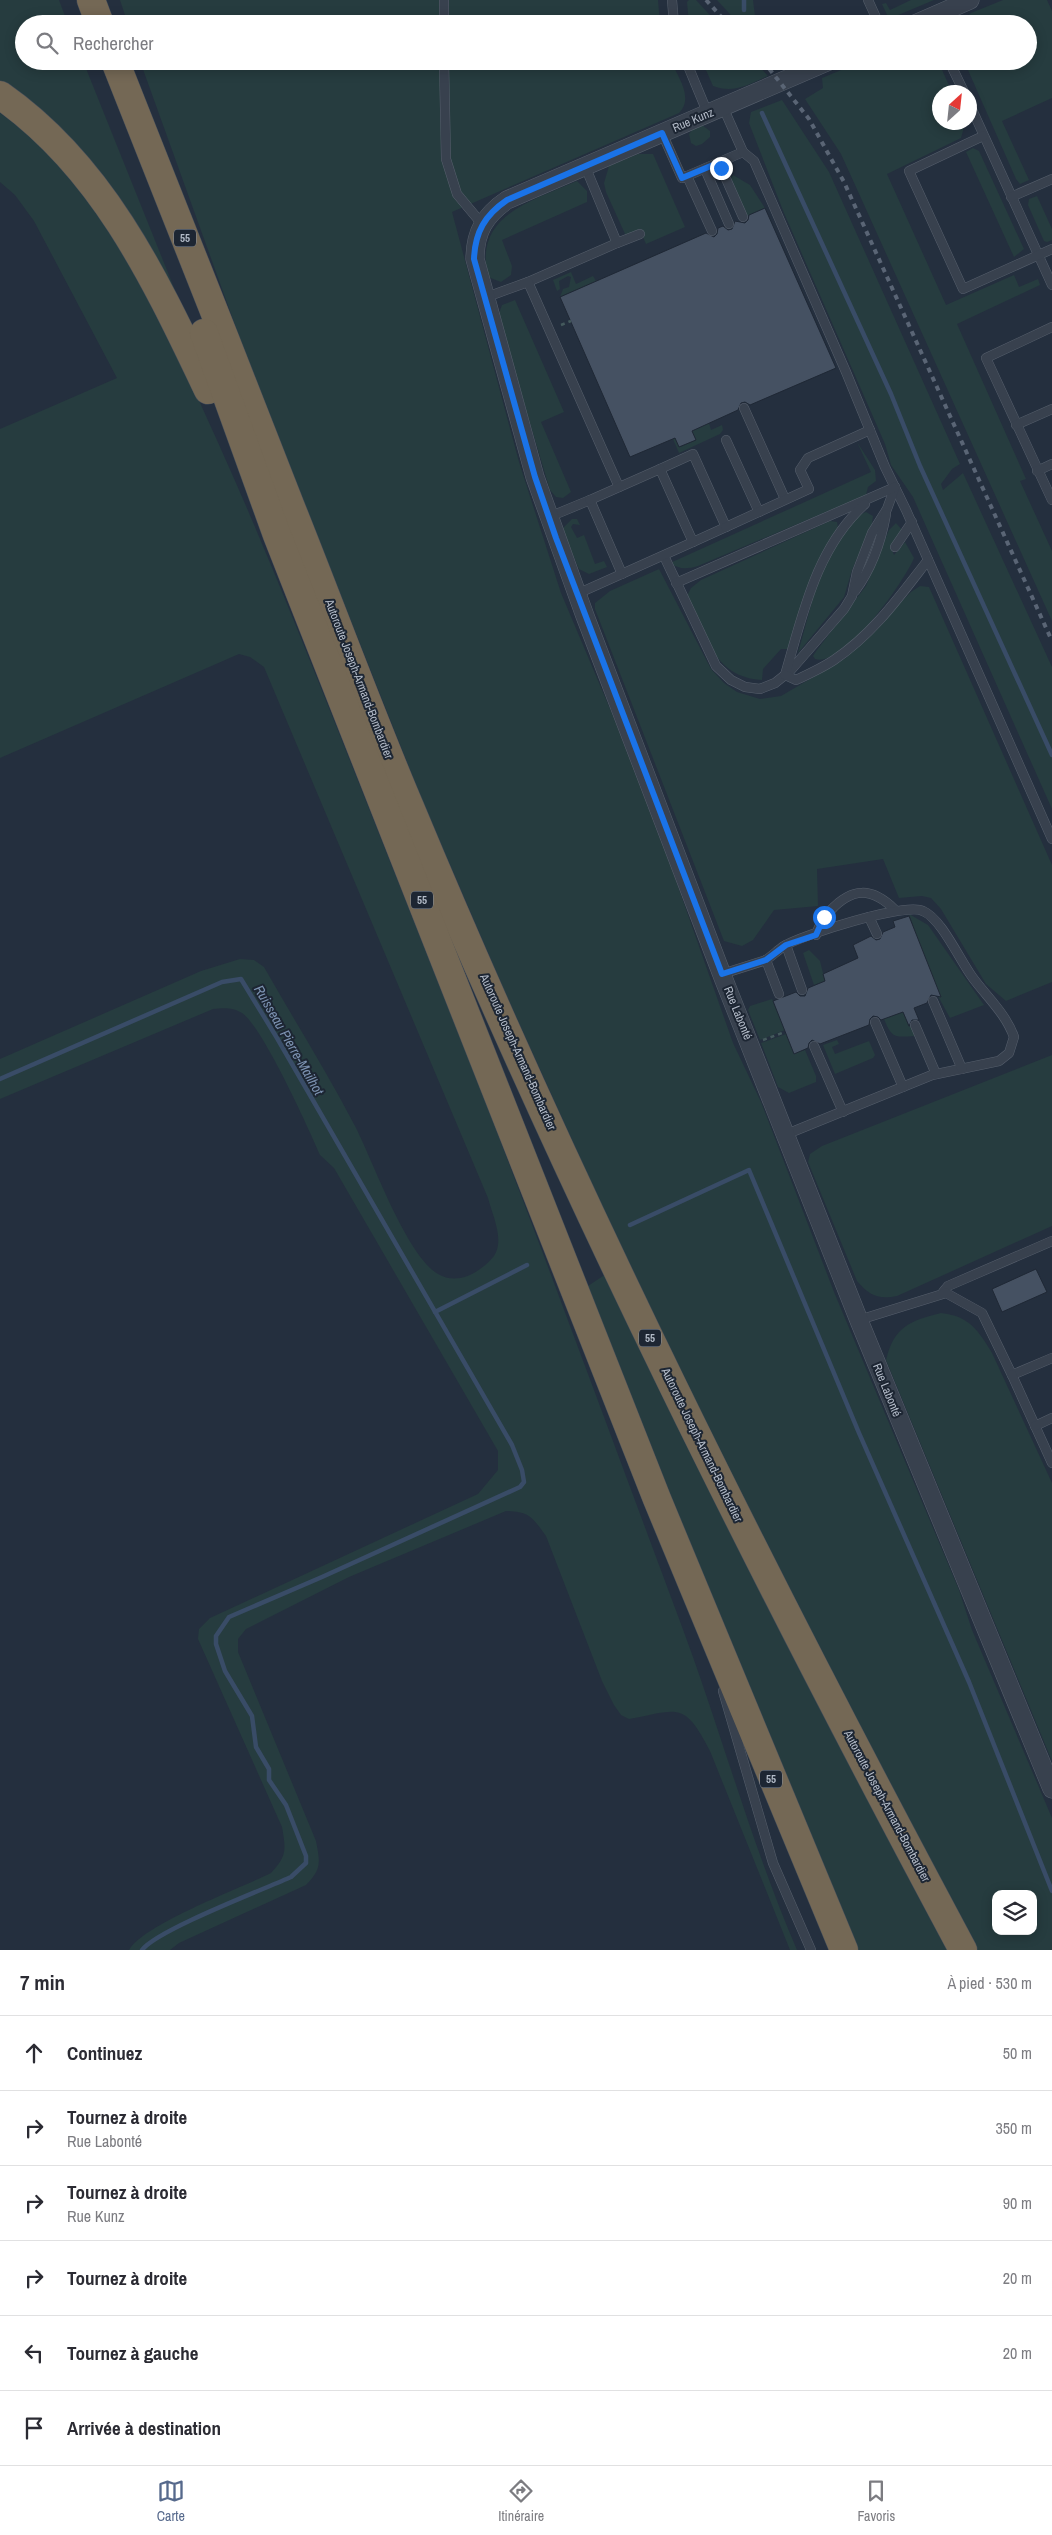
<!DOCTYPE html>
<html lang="fr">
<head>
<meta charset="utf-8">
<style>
	:root { --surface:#fff; --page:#f2f2f3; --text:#2b2b33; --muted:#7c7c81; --line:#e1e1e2; --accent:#56698c }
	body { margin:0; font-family:"Archivo Narrow",sans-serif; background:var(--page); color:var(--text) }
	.controls { position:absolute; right:15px; bottom:15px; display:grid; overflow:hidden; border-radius:10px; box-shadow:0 2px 12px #0003 }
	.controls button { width:45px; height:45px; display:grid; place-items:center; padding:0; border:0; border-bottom:1px solid var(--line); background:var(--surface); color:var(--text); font:25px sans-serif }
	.compass { position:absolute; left:932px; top:85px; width:45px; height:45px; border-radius:50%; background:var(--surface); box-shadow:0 2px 12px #0003; rotate:27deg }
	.stop { position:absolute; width:15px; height:15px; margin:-11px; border:4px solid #1a73e8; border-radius:50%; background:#fff }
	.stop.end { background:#1a73e8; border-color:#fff; box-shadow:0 1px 5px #0008 }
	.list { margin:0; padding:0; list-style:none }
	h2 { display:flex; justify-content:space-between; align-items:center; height:65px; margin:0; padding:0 20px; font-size:21px }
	h2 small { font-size:16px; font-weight:400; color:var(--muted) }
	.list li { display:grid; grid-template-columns:32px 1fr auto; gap:15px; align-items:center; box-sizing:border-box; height:75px; padding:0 20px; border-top:1px solid var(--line) }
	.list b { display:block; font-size:19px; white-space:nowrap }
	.list p { margin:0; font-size:16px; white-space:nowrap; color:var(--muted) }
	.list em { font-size:16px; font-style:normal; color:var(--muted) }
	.icon { flex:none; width:28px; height:28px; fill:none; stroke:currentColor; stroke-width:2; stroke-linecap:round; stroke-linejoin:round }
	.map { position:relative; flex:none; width:1052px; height:1950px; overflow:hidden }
	.search { position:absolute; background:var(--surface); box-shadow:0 2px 12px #0003; left:15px; right:15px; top:15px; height:55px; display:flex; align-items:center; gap:12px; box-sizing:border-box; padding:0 18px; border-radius:28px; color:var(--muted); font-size:19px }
	.sheet { height:515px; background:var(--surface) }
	nav { display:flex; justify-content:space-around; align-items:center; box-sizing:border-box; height:70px; border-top:1px solid var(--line); background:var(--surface); font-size:14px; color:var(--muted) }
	nav a { display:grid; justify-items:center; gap:2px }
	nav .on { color:var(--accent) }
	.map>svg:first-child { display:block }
	.green { fill:#263c3f; fill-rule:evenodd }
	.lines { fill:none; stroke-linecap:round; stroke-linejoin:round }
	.stream { stroke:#394c67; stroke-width:4.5 }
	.building { fill:#455162; stroke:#1f2835 }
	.service-casing { stroke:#565f6c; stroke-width:10 }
	.minor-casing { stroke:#565f6c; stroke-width:19 }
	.motorway-casing { stroke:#434c59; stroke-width:29 }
	.path { stroke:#44595c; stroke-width:2.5; stroke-dasharray:4 4; stroke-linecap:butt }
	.service { stroke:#38414e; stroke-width:9 }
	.minor { stroke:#38414e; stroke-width:18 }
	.motorway { stroke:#746855; stroke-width:28 }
	.rail { stroke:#5a6575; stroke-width:4; stroke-dasharray:5 5; stroke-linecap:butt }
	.route { stroke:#1a73e8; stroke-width:6 }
	.labels { text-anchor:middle; stroke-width:4; stroke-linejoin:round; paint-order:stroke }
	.shield { fill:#1d2633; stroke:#878f9c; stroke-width:1 }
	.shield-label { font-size:11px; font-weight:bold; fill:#b4bcc9 }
	.street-label { font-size:12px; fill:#b4bcc9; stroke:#1d2633 }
	.water-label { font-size:14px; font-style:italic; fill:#7c92b1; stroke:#1d2633 }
</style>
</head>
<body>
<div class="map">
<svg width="1052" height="1950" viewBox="0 0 1052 1950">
	<rect width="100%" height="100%" fill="#242f3e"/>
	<!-- green -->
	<g class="green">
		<polygon points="0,0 59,0 68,24 24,24 24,61 83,61 199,350 163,275 0,82"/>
		<polygon points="120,0 658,0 660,24 128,24"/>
		<polygon points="689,0 696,0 718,24 689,24 687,2"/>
		<polygon points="717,0 753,0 756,24 739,24"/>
		<polygon points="911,0 934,0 896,16 888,17 882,4 886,3 890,10"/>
		<polygon points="1003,0 1047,0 1052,11 1052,98 1002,121 1029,180 1020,184 1016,179 964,61 1028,61 1028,24 959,24 971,13"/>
		<path d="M140 61H671C678 77 694 98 679 113L452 212 519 462 561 593 613 716 675 878 733 1043 761 1102 834 1292 959 1590 972 1630 1052 1818V1950H977L829 1669 659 1332 505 992 422 800 248 361ZM996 1894H1033V1931H996Z"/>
		<path d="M702 61H754L768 76C749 84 734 94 713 86Z"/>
		<polygon points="863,61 938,61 952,92 940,92 940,122 965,124 961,138 887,174 946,305 1014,275 1019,287 1038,279 1040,285 957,324 1026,479 1020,481 1052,551 1052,621 856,187 841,154 805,99 823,88 822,78"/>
		<polygon points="782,100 829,172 960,464 952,469 941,484 943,490 963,473 1052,667 1052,809 913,497 891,465 885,444 784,213 749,123 751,112"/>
		<path d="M0 113C106 187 164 323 216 438 259 533 298 630 337 728 384 847 432 966 479 1085 547 1262 612 1439 678 1616 720 1727 750 1841 797 1950H790L710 1751C684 1700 678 1710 629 1719L621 1715 614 1705 602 1681 546 1536C532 1517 530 1512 506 1511L349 1577 246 1629 238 1639V1652L316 1841C320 1862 322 1869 306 1885L179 1943 170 1950H129C144 1924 241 1888 271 1873 287 1856 286 1850 282 1827L198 1639 199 1629 210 1618 478 1494 498 1470V1451L334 1168 320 1155C309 1129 262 1026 242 1013 232 1007 224 1008 213 1009L0 1099V1059L201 971 240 959 254 960 264 967C294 1020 327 1072 355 1126 373 1161 406 1255 438 1274 458 1286 481 1272 494 1256 505 1240 492 1214 488 1198L264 667 250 657 239 654 0 758V429L117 378 34 221 15 195 0 182Z"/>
		<polygon points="702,125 710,131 710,137 702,144 696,146 691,143 689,134 693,129"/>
		<polygon points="973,148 979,151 1024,249 1014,257 966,152"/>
		<polygon points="638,154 653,154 685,227 646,244 640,230 626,236 606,192 604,183 609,166"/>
		<polygon points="733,175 750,185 765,208 747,216 731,178"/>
		<path d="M577 181 587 191V202L502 240 512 266 511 275 501 282 488 277C473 215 532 201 577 181Z"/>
		<polygon points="1037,196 1052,229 1052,240 1047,242 1044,241 1028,205 1029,199"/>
		<polygon points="571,272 576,284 593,276 596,281 560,297 563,289 569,287 571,277 568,276 559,281 560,289 557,291 553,280"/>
		<polygon points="515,300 564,412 541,422 571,492 563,498 556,497 550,490 498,316 502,305"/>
		<polygon points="709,423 711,430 722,425 723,430 720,434 679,453 673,439 675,438 680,447 696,440 692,431"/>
		<path d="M857 442 875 470 876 481 868 487 866 495 698 566C687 569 680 570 670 563L871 472Z"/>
		<polygon points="866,512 873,516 872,524 852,570 844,597 798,653 822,565 857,516"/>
		<polygon points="572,519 577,519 580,525 573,524 571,527 577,538 584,535 595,564 604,561 607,567 589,574 579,569 562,529"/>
		<path d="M830 521 837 522 838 528 789 649H781L763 669 762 680C713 677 705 634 687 596L691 588 701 580Z"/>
		<path d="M896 523 902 530 891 548 894 555 905 542 914 558C904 582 844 668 815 659L813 656 817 650 866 586 889 530Z"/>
		<polygon points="659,569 711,669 724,683 737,692 760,699 781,696 846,658 911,592 920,586 929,587 1052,865 1052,982 1006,1001 986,984 941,909 931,898 922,896 899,898 883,859 817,869 818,906 774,910 753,940 742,946 724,941 595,609 595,603 610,591"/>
		<polygon points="909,914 928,925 984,1005 950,1018 939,998"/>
		<polygon points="809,950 820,961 825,981 814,985 803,953"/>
		<polygon points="772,999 785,1030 760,1040 748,1010 750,1006"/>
		<path d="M903 1012 909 1027 911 1026 915 1036C895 1037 892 1039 884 1019Z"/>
		<polygon points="786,1034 794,1053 805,1050 816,1076 816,1082 789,1093 778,1087 761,1043"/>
		<polygon points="837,1040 839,1044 832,1047 835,1054 869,1041 875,1055 873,1058 835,1074 823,1045"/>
		<path d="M1052 1055V1226L897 1296C878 1300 869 1295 857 1281L808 1162 810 1154 822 1146Z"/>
		<polygon points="606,1274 950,1950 858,1950 715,1608 588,1286"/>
		<path d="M941 1313C969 1316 978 1330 992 1353L1052 1483V1761L886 1360C894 1327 909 1321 941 1313Z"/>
	</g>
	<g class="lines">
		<!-- stream -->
		<g class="stream">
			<polyline points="744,10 744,0"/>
			<polyline points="762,113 891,394 920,466 1052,755"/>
			<path d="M0 1079 222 982 241 979 277 1038 512 1445 522 1470 524 1482 520 1487 322 1577 229 1617 216 1636V1644L225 1671 252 1716 256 1747 269 1769V1780L286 1805 306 1856V1863L291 1877C262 1890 157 1930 142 1950"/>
			<polyline points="630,1225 749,1170 859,1433 969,1682 1052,1891"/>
			<polyline points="435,1312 527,1265"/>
		</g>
	</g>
	<!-- building -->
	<g class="building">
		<polygon points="765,208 836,368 750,405 745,402 741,403 738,410 692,431 696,440 679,447 675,438 630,457 560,297 706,233 714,237 717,234 718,228 723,226 728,230 732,229 735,221 745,223 748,220 749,215"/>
		<polygon points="909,916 941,997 931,995 927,1003 914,1008 919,1020 912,1020 909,1026 903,1012 881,1020 878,1017 873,1016 870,1019 869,1025 820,1044 812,1040 809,1043 808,1048 794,1054 773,1001 796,992 800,996 805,996 808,988 825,981 823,974 858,958 853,945 871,936 876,940 880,939 883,932 895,927 893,921"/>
		<polygon points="1036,1269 1047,1292 1002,1312 992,1289"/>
	</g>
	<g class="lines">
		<defs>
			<g id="service">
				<polyline points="444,0 444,24"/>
				<polyline points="672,0 674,24"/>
				<polyline points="868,0 879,24"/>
				<polyline points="444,61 446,159 457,194 482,224"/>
				<polyline points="686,61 708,114"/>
				<polyline points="949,61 964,92"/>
				<polyline points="970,105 1052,285"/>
				<polyline points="662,133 682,178 687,176 743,152 723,107"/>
				<polyline points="983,136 909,171 963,289 1052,249"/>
				<polyline points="743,152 754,161 846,372 885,467 906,510 1052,839"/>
				<polyline points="719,163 743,217"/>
				<polyline points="705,169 729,224"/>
				<polyline points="687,176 712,231"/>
				<polyline points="1011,197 1052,179"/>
				<polyline points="617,243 640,234"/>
				<polyline points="528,282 617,243 585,166"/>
				<polyline points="484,298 528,282 619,487"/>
				<polyline points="1052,327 986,358 1052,500"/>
				<polyline points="744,408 785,499"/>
				<polyline points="1016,425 1052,409"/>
				<polyline points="726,440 759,512"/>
				<polyline points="660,469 693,454 726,527 693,542"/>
				<polyline points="1037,471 1052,464"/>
				<polyline points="549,517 590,500 622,574"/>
				<polyline points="726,527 809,489 800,470 808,458 870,430"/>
				<polyline points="895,547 912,522"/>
				<polyline points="664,556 716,666 731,680 745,687 760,689 775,683 790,671 844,609 852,596 857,572 872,533 887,509 895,487"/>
				<polyline points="676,583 895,487"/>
				<path d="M855 591C872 568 881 542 886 514"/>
				<polyline points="577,594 693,542 660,469 590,500"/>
				<path d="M785 675C803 614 816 548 865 504"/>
				<path d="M785 675 796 680C809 674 822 668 834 660 873 634 900 596 928 560"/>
				<polyline points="869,917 877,934"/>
				<path d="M816 935C819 925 824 918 830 911 852 887 872 887 895 910"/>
				<polyline points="786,945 802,990"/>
				<path d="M766 960C772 956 778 950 784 946 802 935 906 902 923 911 942 919 960 961 973 978 987 997 1006 1014 1014 1037L1009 1053 999 1061 932 1075 787 1134"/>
				<polyline points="722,974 766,960 779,994"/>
				<polyline points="933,1001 962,1069"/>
				<polyline points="875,1022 903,1087"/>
				<polyline points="915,1025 936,1074"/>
				<polyline points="814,1046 843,1112"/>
				<polyline points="943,1292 948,1286 1052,1241"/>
				<polyline points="859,1320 946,1293 982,1313 1012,1375 1052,1358"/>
				<polyline points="1012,1375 1052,1463"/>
				<polyline points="1035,1426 1052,1418"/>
				<polyline points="723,1691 773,1863 811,1950"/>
			</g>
			<g id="minor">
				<polyline points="915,24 970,0"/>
				<path d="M829 61 507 200C485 215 475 232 475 259L535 477 585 616 724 980 860 1323 1052 1789"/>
			</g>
			<g id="motorway">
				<polyline points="91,0 100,24"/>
				<path d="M115 61C174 210 233 358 291 507 331 607 368 708 410 807 573 1198 763 1577 963 1950"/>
				<path d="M0 95C103 167 155 279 208 390"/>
				<polyline points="204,333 277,535 657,1499 844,1950"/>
			</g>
		</defs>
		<!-- service casing -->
		<use href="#service" class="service-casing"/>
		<!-- minor casing -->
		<use href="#minor" class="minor-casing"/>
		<!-- motorway casing -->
		<use href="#motorway" class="motorway-casing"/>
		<!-- path -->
		<g class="path">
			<polyline points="561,325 571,321"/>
			<polyline points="763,1040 785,1032"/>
		</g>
		<!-- service -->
		<use href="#service" class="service"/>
		<!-- minor -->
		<use href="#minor" class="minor"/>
		<!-- motorway -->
		<use href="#motorway" class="motorway"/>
		<!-- rail -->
		<g class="rail">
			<polyline points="706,0 728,24"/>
			<polyline points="763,61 809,119 844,182 1052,641"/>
		</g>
	</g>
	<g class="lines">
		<!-- route -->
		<path class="route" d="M721 168 718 163 682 178 662 133 507 200C485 215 475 232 474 259L535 477 556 538 722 974 766 960 786 945 816 935 824 917"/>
	</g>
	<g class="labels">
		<!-- shield labels -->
		<g class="shield">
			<rect x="174" y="229.5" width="22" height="17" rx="4"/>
			<rect x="411" y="891.5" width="22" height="17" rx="4"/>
			<rect x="639" y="1329.5" width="22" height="17" rx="4"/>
			<rect x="760" y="1770.5" width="22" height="17" rx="4"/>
		</g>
		<g class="shield-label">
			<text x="185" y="242">55</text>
			<text x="422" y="904">55</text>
			<text x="650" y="1342">55</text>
			<text x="771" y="1783">55</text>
		</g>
		<!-- street labels -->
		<g class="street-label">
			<text transform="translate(693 120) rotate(-23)" y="4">Rue Kunz</text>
			<text transform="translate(359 679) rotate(69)" y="4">Autoroute Joseph-Armand-Bombardier</text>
			<text transform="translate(738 1013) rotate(68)" y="4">Rue Labonté</text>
			<text transform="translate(518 1052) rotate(66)" y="4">Autoroute Joseph-Armand-Bombardier</text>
			<text transform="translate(887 1390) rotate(68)" y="4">Rue Labonté</text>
			<text transform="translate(702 1445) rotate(64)" y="4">Autoroute Joseph-Armand-Bombardier</text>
			<text transform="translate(887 1806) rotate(62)" y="4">Autoroute Joseph-Armand-Bombardier</text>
		</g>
		<!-- water labels -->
		<g class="water-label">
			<text transform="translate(289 1040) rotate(60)" y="5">Ruisseau Pierre-Mailhot</text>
		</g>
	</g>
</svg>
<div class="controls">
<button><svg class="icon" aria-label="layers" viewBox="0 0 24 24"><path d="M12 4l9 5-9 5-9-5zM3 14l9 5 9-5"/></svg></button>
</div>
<svg class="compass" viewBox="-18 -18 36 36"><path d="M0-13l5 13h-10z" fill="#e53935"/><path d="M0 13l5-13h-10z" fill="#7c7c81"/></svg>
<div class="stop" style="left:824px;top:917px"></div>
<div class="stop end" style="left:721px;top:168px"></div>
<div class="search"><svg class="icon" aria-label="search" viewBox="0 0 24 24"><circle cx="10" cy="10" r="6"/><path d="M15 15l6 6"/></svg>Rechercher</div>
</div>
<section class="sheet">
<h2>7 min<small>À pied · 530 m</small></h2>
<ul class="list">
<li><svg class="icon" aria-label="ahead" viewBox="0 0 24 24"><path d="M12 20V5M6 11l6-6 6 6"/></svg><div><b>Continuez</b></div><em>50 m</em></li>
<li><svg class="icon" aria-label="right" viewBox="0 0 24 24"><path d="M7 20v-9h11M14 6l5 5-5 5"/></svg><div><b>Tournez à droite</b><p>Rue Labonté</p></div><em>350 m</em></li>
<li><svg class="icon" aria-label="right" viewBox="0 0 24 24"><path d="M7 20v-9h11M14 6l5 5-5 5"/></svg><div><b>Tournez à droite</b><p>Rue Kunz</p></div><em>90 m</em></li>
<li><svg class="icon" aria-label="right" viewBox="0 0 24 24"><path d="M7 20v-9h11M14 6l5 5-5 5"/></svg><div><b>Tournez à droite</b></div><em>20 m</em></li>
<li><svg class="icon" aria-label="left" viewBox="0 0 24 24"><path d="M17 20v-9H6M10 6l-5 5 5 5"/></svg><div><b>Tournez à gauche</b></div><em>20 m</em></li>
<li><svg class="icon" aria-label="arrive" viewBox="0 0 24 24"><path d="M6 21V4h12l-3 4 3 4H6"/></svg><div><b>Arrivée à destination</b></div></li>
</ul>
</section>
<nav>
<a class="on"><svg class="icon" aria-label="map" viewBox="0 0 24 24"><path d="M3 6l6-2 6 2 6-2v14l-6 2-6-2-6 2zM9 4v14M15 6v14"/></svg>Carte</a>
<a><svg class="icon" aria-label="directions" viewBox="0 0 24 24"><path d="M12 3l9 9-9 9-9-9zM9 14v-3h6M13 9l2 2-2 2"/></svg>Itinéraire</a>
<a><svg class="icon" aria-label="saved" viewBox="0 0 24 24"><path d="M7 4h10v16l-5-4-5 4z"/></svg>Favoris</a>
</nav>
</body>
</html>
